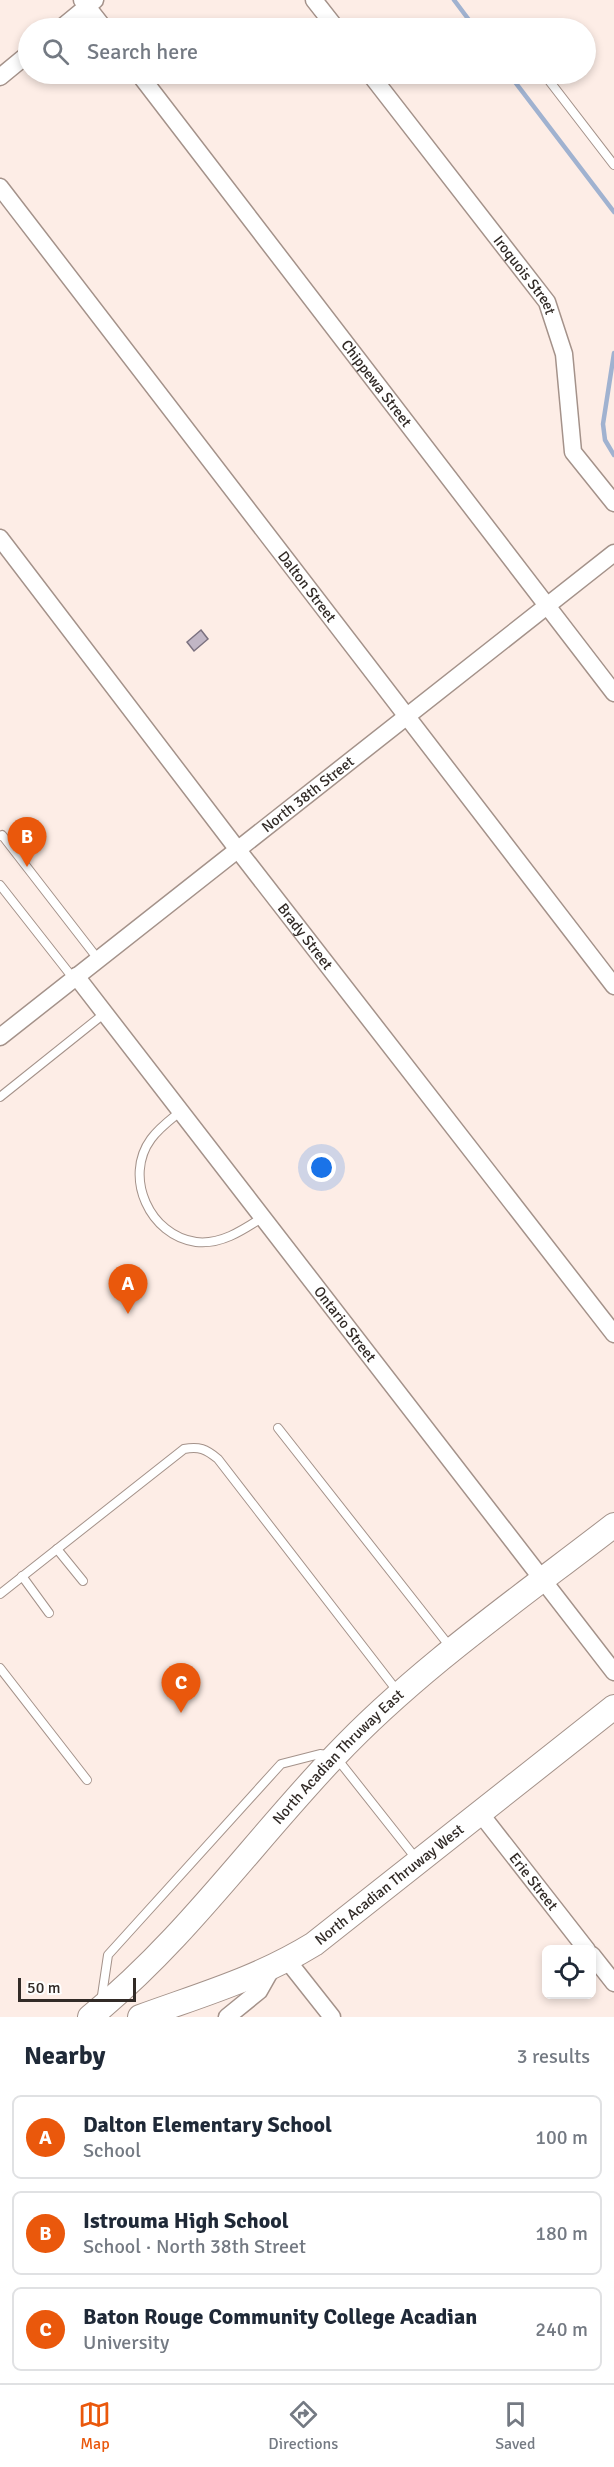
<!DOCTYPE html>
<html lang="en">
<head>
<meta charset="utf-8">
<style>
	:root { --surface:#fff; --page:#f6f6f7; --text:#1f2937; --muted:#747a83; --line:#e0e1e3; --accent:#ea580c }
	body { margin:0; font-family:Signika,sans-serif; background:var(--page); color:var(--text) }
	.controls { position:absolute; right:18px; bottom:18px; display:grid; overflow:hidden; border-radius:9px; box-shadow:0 3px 9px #0003 }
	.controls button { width:54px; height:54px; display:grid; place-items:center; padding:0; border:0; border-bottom:2px solid var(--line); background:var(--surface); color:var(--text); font:30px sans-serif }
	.scale { position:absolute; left:18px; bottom:15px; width:118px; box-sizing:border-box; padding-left:6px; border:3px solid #322b27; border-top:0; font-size:16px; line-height:21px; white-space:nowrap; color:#322b27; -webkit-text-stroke:4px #fefefe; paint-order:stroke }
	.you { position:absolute; left:322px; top:1168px; width:21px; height:21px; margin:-15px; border:4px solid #fff; border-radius:50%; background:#1a73e8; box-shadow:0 0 0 9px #1a73e833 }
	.badge { display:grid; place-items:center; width:39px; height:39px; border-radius:50%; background:var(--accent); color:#fff; font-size:20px; font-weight:700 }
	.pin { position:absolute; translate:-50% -50px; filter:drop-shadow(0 2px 3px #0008) }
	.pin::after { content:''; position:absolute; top:32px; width:21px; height:18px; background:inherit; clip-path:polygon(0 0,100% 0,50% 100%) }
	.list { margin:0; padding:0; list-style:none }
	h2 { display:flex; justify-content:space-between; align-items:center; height:78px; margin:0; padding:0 24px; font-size:26px }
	h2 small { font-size:20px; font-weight:400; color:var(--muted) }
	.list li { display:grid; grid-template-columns:39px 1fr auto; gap:18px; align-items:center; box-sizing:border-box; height:84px; margin:0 12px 12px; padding:0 12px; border:2px solid var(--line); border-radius:9px }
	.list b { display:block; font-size:22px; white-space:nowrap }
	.list p { margin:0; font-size:20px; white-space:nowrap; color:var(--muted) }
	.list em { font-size:20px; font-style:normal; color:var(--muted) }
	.icon { flex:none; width:33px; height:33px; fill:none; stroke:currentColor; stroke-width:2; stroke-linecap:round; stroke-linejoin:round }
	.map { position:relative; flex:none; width:614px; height:2017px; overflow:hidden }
	.search { position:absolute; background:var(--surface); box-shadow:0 3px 9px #0003; left:18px; right:18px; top:18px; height:66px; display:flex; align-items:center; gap:15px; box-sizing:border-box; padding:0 21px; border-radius:33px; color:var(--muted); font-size:22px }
	.sheet { height:366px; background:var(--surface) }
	nav { display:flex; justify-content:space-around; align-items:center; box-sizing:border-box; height:84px; border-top:2px solid var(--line); background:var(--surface); font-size:16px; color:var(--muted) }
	nav a { display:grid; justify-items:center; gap:3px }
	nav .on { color:var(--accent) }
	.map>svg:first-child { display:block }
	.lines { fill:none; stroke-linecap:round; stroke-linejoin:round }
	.stream { stroke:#a0b2d0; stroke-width:4.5 }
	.building { fill:#c1b6c5; stroke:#7b717f; stroke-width:1.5 }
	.lane-casing { stroke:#a4928a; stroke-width:10 }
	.street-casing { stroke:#a4928a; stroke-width:19 }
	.secondary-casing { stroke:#a4928a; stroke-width:26 }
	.lane { stroke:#fff; stroke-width:8 }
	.street { stroke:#fff; stroke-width:16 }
	.secondary { stroke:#fff; stroke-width:24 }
	.labels { text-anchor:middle; stroke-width:4.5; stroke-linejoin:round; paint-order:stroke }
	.street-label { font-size:15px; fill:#322b27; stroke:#fefefe }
</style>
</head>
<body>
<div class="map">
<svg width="614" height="2017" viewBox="0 0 614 2017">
	<rect width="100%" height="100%" fill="#fdede6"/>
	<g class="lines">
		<!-- stream -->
		<g class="stream">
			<polyline points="454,0 475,28"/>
			<polyline points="509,74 614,212"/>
			<polyline points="614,353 603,424 605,440 614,455"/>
		</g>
	</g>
	<!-- building -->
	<polygon class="building" points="201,630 208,639 194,651 187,642"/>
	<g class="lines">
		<defs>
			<g id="lane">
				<polyline points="544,74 614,165"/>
				<polyline points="0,836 2,835 98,959"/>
				<polyline points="0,885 73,978"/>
				<polyline points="0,1097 105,1013"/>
				<path d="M181 1111C170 1120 159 1128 151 1139 123 1177 150 1236 196 1242 221 1245 243 1230 263 1217"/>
				<polyline points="278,1428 451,1648"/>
				<polyline points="57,1549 83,1581"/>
				<polyline points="22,1576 49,1613"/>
				<path d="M0 1594 184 1449C199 1446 206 1449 218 1459L398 1692"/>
				<polyline points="0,1668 87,1780"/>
				<polyline points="101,2002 108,1955 281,1764 320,1754 335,1756 418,1861"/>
			</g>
			<g id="street">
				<polyline points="82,0 104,28"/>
				<polyline points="314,0 336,28"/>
				<polyline points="61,28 95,0"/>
				<path id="s1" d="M139 74 614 693"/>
				<path id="s2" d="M370 74 547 302 564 354 573 452 614 503"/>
				<polyline points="0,77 28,54"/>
				<path id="s3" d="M0 187 614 986"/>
				<path id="s4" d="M0 538 238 850 614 1334"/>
				<path id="s5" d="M76 976 614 1672"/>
				<path id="s6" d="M0 1037 614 553"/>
				<path id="s7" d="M480 1813 587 1950"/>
				<polyline points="592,1955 614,1983"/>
				<polyline points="287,1960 332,2017"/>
				<polyline points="227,2017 259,1991 272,1968"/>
			</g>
			<g id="secondary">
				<path id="s8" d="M90 2017C184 1941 252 1843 335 1756 416 1670 521 1597 614 1525"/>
				<path id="s9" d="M140 2017C203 1994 257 1979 314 1944L614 1707"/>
			</g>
		</defs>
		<!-- lane casing -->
		<use href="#lane" class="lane-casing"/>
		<!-- street casing -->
		<use href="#street" class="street-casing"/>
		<!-- secondary casing -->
		<use href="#secondary" class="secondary-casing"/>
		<!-- lane -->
		<use href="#lane" class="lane"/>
		<!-- street -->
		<use href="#street" class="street"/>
		<!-- secondary -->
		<use href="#secondary" class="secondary"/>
	</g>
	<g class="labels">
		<!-- street labels -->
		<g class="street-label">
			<text dy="5" stroke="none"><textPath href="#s2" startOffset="254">Iroquois Street</textPath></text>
			<text dy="5" stroke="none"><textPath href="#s1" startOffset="390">Chippewa Street</textPath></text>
			<text dy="5" stroke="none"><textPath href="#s3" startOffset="504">Dalton Street</textPath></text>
			<text dy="5" stroke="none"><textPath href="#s6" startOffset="392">North 38th Street</textPath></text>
			<text dy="5" stroke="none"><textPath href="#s4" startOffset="502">Brady Street</textPath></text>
			<text dy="5" stroke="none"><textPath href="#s5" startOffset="440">Ontario Street</textPath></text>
			<text dy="5" stroke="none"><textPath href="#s8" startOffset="360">North Acadian Thruway East</textPath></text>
			<text dy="5" stroke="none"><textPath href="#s7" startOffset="87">Erie Street</textPath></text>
			<text dy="5" stroke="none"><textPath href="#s9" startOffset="285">North Acadian Thruway West</textPath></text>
		</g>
	</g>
</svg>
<div class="controls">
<button><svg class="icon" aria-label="locate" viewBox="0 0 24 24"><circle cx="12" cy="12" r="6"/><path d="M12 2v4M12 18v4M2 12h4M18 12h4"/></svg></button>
</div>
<div class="scale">50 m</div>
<div class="you"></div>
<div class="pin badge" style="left:128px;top:1314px">A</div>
<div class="pin badge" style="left:27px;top:867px">B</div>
<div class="pin badge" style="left:181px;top:1713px">C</div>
<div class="search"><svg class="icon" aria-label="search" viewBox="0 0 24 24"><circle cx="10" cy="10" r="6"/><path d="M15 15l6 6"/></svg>Search here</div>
</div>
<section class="sheet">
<h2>Nearby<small>3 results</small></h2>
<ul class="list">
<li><span class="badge">A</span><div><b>Dalton Elementary School</b><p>School</p></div><em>100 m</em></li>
<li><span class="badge">B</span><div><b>Istrouma High School</b><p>School · North 38th Street</p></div><em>180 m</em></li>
<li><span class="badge">C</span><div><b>Baton Rouge Community College Acadian</b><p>University</p></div><em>240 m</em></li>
</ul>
</section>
<nav>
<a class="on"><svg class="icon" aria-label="map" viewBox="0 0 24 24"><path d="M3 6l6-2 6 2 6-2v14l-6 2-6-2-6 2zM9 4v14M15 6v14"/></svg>Map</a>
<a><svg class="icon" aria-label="directions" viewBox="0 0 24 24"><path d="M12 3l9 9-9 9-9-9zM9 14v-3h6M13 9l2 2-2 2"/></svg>Directions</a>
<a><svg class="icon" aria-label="saved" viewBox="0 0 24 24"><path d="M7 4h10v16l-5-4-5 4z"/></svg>Saved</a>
</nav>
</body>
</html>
